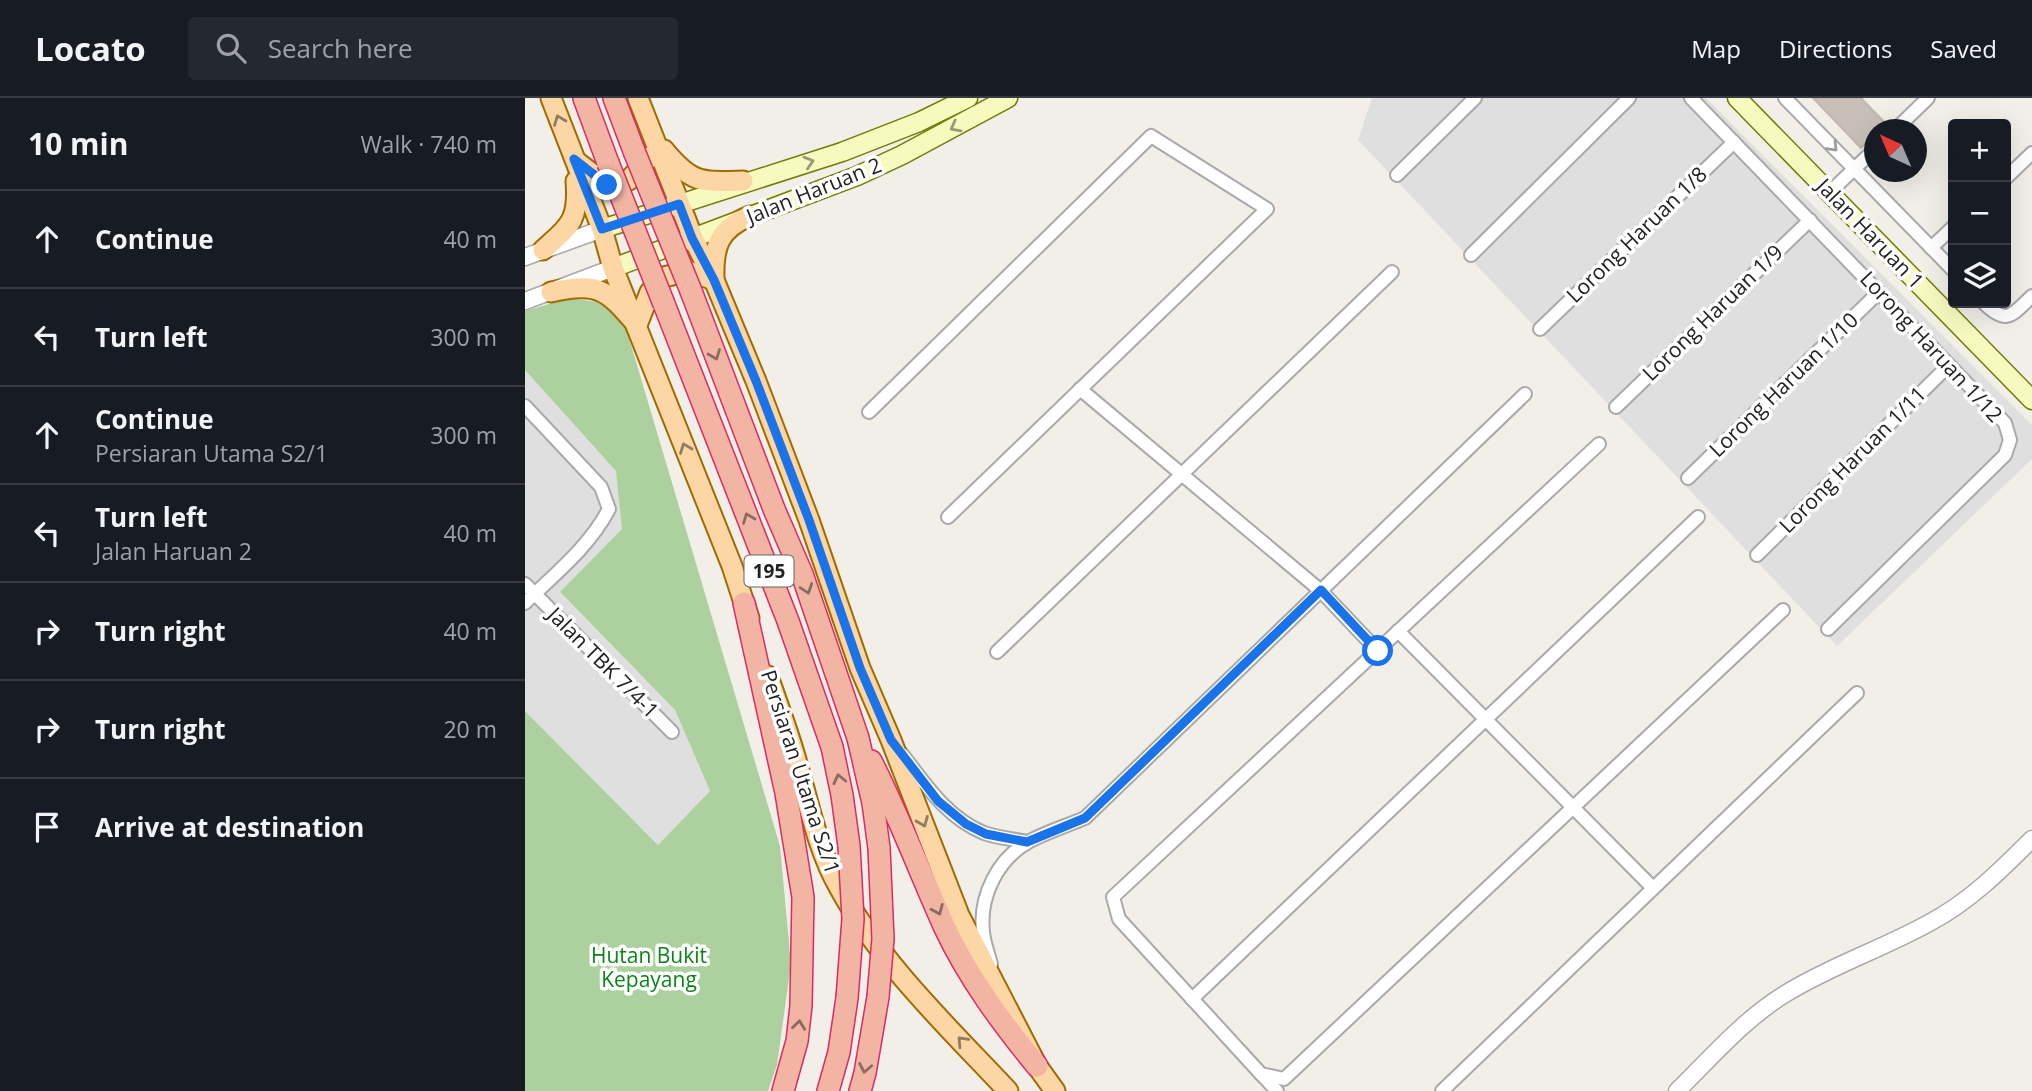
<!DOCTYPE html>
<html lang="en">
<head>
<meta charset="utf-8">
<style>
	:root { --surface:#171b24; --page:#242831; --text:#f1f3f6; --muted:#9ea1a6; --line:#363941 }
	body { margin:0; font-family:"Open Sans",sans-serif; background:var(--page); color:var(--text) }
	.controls { position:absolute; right:21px; top:21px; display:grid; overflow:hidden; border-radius:7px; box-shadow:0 7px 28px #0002 }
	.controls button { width:63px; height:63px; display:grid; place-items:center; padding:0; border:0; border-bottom:2px solid var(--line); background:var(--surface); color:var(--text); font:35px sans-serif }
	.compass { position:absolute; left:1339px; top:21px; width:63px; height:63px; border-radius:50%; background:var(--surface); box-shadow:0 7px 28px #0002; rotate:316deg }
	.stop { position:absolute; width:21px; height:21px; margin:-16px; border:5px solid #1a73e8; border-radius:50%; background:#fff }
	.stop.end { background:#1a73e8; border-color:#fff; box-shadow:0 2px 7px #0008 }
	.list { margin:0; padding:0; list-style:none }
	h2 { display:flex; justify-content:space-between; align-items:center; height:91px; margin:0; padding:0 28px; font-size:30px }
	h2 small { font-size:23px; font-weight:400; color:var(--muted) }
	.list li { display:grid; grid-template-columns:46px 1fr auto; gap:21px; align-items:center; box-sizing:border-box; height:98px; padding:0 28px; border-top:2px solid var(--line) }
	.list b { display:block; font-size:26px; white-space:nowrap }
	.list p { margin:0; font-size:23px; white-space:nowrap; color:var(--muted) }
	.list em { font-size:23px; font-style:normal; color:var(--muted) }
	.icon { flex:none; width:38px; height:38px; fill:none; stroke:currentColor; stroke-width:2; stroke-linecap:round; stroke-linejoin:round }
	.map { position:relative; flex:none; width:1507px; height:993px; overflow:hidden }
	header { display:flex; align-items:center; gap:42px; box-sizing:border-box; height:98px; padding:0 35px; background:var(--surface); border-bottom:2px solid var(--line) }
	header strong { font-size:33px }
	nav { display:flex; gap:38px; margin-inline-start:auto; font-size:24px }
	.search { width:490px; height:63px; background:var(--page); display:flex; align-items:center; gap:18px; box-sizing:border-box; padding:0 24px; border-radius:7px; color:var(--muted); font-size:26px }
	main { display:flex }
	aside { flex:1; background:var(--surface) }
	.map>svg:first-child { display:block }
	.residential { fill:#e0dfdf }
	.forest { fill:#add19e }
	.building { fill:#c7bfb8; stroke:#c4b6ab; stroke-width:2 }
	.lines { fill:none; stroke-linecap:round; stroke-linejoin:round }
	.minor-casing { stroke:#a9a9a9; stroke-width:16 }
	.tertiary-casing { stroke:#a9a9a9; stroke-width:19 }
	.secondary-casing { stroke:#707d05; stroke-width:21 }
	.primary-casing { stroke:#a06b00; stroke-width:23 }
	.trunk-casing { stroke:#dc2a67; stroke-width:24 }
	.minor { stroke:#fff; stroke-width:12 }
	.tertiary { stroke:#fff; stroke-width:16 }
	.secondary { stroke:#f7fabf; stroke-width:18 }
	.primary { stroke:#fcd6a4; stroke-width:19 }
	.trunk { stroke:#f2b4a3; stroke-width:21 }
	.trunk-bridge-casing { stroke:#dc2a67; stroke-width:24; stroke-linecap:butt }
	.trunk-bridge { stroke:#f2b4a3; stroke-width:21 }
	.oneway { stroke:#8f7c63 }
	.oneway2 { stroke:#979978 }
	.oneway3 { stroke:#9c9c9c }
	.oneway4 { stroke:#8a6b62 }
	.route { stroke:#1a73e8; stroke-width:9 }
	.labels { text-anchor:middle; stroke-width:7; stroke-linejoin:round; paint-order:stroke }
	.shield { fill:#fff; stroke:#646464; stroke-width:2 }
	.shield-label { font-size:19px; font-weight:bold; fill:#222 }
	.street-label { font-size:21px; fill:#222; stroke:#fff }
	.park-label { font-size:21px; fill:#0c8416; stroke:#fff }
</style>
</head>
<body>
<header>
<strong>Locato</strong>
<div class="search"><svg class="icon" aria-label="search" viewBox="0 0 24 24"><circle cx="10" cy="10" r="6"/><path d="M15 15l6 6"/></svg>Search here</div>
<nav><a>Map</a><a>Directions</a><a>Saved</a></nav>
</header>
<main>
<aside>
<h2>10 min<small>Walk · 740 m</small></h2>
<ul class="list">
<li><svg class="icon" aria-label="ahead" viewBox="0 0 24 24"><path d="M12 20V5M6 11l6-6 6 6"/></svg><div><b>Continue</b></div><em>40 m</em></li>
<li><svg class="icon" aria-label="left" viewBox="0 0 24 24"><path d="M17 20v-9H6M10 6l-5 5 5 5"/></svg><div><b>Turn left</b></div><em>300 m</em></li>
<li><svg class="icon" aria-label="ahead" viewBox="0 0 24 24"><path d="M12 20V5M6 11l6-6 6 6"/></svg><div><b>Continue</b><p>Persiaran Utama S2/1</p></div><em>300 m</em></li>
<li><svg class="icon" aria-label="left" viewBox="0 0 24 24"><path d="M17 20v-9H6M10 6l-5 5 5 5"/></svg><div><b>Turn left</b><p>Jalan Haruan 2</p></div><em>40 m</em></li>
<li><svg class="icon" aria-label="right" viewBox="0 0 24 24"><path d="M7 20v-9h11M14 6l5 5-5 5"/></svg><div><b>Turn right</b></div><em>40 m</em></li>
<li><svg class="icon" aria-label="right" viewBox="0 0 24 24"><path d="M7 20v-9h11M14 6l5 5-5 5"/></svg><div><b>Turn right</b></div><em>20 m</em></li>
<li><svg class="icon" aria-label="arrive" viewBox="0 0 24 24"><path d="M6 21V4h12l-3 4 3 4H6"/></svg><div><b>Arrive at destination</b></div></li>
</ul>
</aside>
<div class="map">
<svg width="1507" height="993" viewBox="0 0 1507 993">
	<rect width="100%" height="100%" fill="#f2efe9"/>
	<!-- residential -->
	<g class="residential">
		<polygon points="847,0 1181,0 1507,327 1507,361 1312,548 833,42"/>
		<polygon points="0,272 91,372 98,431 35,495 150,612 185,693 133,747 0,613"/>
	</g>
	<!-- forest -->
	<polygon class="forest" points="44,200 79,205 101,230 255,748 266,866 252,967 243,993 0,993 0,613 133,747 185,693 150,612 35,494 97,431 91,373 0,272 0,213"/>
	<!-- building -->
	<polygon class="building" points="1288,0 1336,0 1362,27 1357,32 1349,32 1349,38 1336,50"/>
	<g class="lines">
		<defs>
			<g id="minor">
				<polyline points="1166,0 1480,325 1485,342 1480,357 1303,531"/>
				<polyline points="1260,0 1428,172"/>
				<polyline points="1370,32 1403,0"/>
				<polyline points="872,77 950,0"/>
				<polyline points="1481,80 1507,55"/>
				<polyline points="1305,94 1350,51"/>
				<polyline points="1406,150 1428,129"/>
				<polyline points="946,157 1104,0"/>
				<path d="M1459 205C1482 228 1487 217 1507 198"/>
				<polyline points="1015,231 1209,44"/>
				<polyline points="555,291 796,493 853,553"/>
				<path d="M0 308 76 389 84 411C64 449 31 475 0 505"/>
				<polyline points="1091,309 1285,122"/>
				<polyline points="344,314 626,38 742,111 423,419"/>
				<polyline points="1074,346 588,799 594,821 736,976 759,981 1258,512"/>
				<polyline points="1163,380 1354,194"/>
				<polyline points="1232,457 1424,267"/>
				<polyline points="0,486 147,634"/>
				<polyline points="873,533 1128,790"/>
				<polyline points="472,554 867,174"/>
				<path d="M377 656C400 686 422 720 459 735 473 740 488 741 502 744"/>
				<path d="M466 866C463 855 459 845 458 834 454 798 473 760 505 743 522 734 541 728 560 720L1000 296"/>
				<polyline points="667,901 1173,419"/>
				<polyline points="736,976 752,993"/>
				<polyline points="917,993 1332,595"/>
			</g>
			<g id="tertiary">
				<polyline points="0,159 77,131"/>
				<polyline points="0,203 88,170"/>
				<path d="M1152 993C1186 960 1219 921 1260 896 1305 868 1357 851 1404 825 1444 804 1475 773 1507 741"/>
			</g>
			<g id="secondary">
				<polyline points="1212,0 1507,302"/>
				<polyline points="77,131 317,54 394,24 443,0"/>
				<polyline points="88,170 332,78 377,57 483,0"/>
			</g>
			<g id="primary">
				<polyline points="26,0 77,131 88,170 207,468 224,520"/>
				<polyline points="113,0 168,140 189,182 231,283 284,422 335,570 366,642 434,817 512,968 530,993"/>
				<path d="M139 52C167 86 176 84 218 83"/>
				<polyline points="52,64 82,87 104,82 125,59"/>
				<path d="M18 152C46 127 54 122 51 83"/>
				<path d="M26 194C74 184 81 191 112 227L125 194 139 179 163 173 189 182C188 149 193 131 225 118"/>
				<path d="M243 578C253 608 265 638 273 669 285 710 293 752 314 789 356 866 424 930 483 993"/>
			</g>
			<g id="trunk">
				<polyline points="59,0 83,65"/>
				<polyline points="89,0 109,53"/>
				<polyline points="166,193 249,411 277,476 333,640 348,705 354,750"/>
				<polyline points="139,206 263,523 307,649 317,697 324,748"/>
				<polyline points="219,505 261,695 278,799 276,908 272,943 258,993"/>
				<path d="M346 663C374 718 395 775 420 830 444 881 477 925 512 968"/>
				<polyline points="303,993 314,954 322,900"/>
				<polyline points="335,993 340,975 353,899"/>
			</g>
		</defs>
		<!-- minor casing -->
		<use href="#minor" class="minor-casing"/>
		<!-- tertiary casing -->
		<use href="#tertiary" class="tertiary-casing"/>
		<!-- secondary casing -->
		<use href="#secondary" class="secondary-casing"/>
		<!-- primary casing -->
		<use href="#primary" class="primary-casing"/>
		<!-- trunk casing -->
		<use href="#trunk" class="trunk-casing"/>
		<!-- minor -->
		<use href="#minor" class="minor"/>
		<!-- tertiary -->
		<use href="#tertiary" class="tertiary"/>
		<!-- secondary -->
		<use href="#secondary" class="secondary"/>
		<!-- primary -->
		<use href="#primary" class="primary"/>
		<!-- trunk -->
		<use href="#trunk" class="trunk"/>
		<defs>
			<g id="trunk-bridge">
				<polyline points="109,53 166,193"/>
				<polyline points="83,65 139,206"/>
				<polyline points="353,899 358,841 354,750"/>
				<polyline points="322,900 328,821 324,748"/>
			</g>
		</defs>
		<!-- trunk-bridge casing -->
		<use href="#trunk-bridge" class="trunk-bridge-casing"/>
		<!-- trunk-bridge -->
		<use href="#trunk-bridge" class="trunk-bridge"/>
	</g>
	<!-- one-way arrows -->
	<defs><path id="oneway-chevron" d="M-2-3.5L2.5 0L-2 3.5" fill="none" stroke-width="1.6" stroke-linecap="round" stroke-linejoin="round" transform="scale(1.75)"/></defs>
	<g class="oneway">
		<use href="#oneway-chevron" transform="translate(34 22) rotate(-111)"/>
		<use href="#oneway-chevron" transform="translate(160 350) rotate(-111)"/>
		<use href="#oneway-chevron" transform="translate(398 724) rotate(68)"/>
		<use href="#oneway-chevron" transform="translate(437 943) rotate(-133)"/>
	</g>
	<g class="oneway2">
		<use href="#oneway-chevron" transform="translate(430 29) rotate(152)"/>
		<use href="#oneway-chevron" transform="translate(284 64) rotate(-17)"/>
	</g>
	<use class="oneway3" href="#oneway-chevron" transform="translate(1308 49) rotate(46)"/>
	<g class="oneway4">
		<use href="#oneway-chevron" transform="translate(190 257) rotate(69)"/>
		<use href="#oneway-chevron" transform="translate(223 420) rotate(-111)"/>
		<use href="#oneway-chevron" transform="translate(282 491) rotate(71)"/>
		<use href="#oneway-chevron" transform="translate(314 681) rotate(-103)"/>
		<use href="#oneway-chevron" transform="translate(413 812) rotate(67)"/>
		<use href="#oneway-chevron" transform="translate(274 927) rotate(-83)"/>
		<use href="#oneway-chevron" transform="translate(340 970) rotate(101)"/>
	</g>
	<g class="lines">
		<!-- route -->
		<polyline class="route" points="82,87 49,61 77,131 154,106 167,140 189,182 231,283 284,422 335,570 366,642 413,703 441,726 461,736 502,744 560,720 796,492 853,553"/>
	</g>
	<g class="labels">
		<!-- shield labels -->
		<rect class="shield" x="219.5" y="457.5" width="49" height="31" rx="5"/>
		<g class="shield-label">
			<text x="244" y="480">195</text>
		</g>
		<!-- street labels -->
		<g class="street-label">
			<text transform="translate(289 93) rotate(-22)" y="7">Jalan Haruan 2</text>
			<text transform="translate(1345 136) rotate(46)" y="7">Jalan Haruan 1</text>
			<text transform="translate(1112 137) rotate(-44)" y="7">Lorong Haruan 1/8</text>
			<text transform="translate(1188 215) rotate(-44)" y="7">Lorong Haruan 1/9</text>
			<text transform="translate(1406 249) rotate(47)" y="7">Lorong Haruan 1/12</text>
			<text transform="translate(1259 287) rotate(-44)" y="7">Lorong Haruan 1/10</text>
			<text transform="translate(1328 362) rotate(-45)" y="7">Lorong Haruan 1/11</text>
			<text transform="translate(78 565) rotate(45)" y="7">Jalan TBK 7/4-1</text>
			<text transform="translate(275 674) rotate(72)" y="7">Persiaran Utama S2/1</text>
		</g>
		<!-- park labels -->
		<g class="park-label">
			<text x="124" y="865">Hutan Bukit<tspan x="124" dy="24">Kepayang</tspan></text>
		</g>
	</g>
</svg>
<div class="controls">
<button>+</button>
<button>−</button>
<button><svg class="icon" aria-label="layers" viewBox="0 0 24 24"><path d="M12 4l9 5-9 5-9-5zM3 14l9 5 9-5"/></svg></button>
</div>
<svg class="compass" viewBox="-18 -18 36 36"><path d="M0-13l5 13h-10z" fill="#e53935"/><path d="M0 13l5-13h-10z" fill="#9ea1a6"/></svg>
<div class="stop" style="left:853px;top:553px"></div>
<div class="stop end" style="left:82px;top:87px"></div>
</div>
</main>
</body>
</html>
